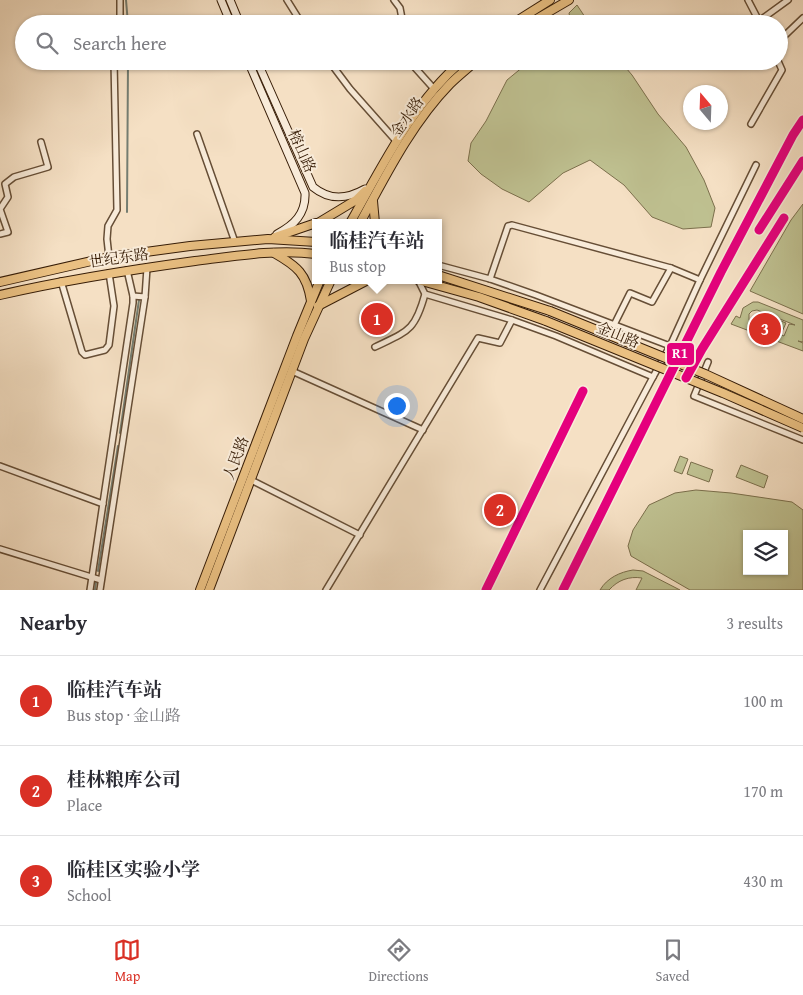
<!DOCTYPE html>
<html lang="en">
<head>
<meta charset="utf-8">
<style>
	:root { --surface:#fff; --page:#f7f7f7; --text:#2b2b33; --muted:#7c7c81; --line:#e1e1e2; --accent:#d93025 }
	body { margin:0; font-family:"Gentium Book Plus","Noto Serif SC",serif; background:var(--page); color:var(--text) }
	.controls { position:absolute; right:15px; bottom:15px; display:grid; overflow:hidden; border-radius:0px; box-shadow:0 1px 4px #0004 }
	.controls button { width:45px; height:45px; display:grid; place-items:center; padding:0; border:0; border-bottom:1px solid var(--line); background:var(--surface); color:var(--text); font:25px sans-serif }
	.compass { position:absolute; left:683px; top:85px; width:45px; height:45px; border-radius:50%; background:var(--surface); box-shadow:0 1px 4px #0004; rotate:341deg }
	.you { position:absolute; left:396px; top:405px; width:18px; height:18px; margin:-12px; border:4px solid #fff; border-radius:50%; background:#1a73e8; box-shadow:0 0 0 8px #1a73e833 }
	.badge { display:grid; place-items:center; width:32px; height:32px; border-radius:50%; background:var(--accent); color:#fff; font-size:16px; font-weight:700 }
	.pin { position:absolute; translate:-50% -50%; border:2px solid #fff; box-shadow:0 1px 5px #0006 }
	.popup { position:absolute; left:312px; top:219px; width:130px; height:65px; box-sizing:border-box; display:grid; place-content:center; border-radius:0px; background:var(--surface); filter:drop-shadow(0 1px 4px #0005); font-size:16px; white-space:nowrap; color:var(--muted) }
	.popup b { font-size:19px; color:var(--text) }
	.popup::after { content:''; position:absolute; left:50%; top:100%; margin-left:-10px; border:10px solid transparent; border-top-color:var(--surface) }
	.list { margin:0; padding:0; list-style:none }
	h2 { display:flex; justify-content:space-between; align-items:center; height:65px; margin:0; padding:0 20px; font-size:21px }
	h2 small { font-size:16px; font-weight:400; color:var(--muted) }
	.list li { display:grid; grid-template-columns:32px 1fr auto; gap:15px; align-items:center; box-sizing:border-box; height:90px; padding:0 20px; border-top:1px solid var(--line) }
	.list b { display:block; font-size:19px; white-space:nowrap }
	.list p { margin:0; font-size:16px; white-space:nowrap; color:var(--muted) }
	.list em { font-size:16px; font-style:normal; color:var(--muted) }
	.icon { flex:none; width:28px; height:28px; fill:none; stroke:currentColor; stroke-width:2; stroke-linecap:round; stroke-linejoin:round }
	.map { position:relative; flex:none; width:803px; height:590px; overflow:hidden }
	.search { position:absolute; background:var(--surface); box-shadow:0 1px 4px #0004; left:15px; right:15px; top:15px; height:55px; display:flex; align-items:center; gap:12px; box-sizing:border-box; padding:0 18px; border-radius:28px; color:var(--muted); font-size:19px }
	.sheet { height:335px; background:var(--surface) }
	nav { display:flex; justify-content:space-around; align-items:center; box-sizing:border-box; height:70px; border-top:1px solid var(--line); background:var(--surface); font-size:14px; color:var(--muted) }
	nav a { display:grid; justify-items:center; gap:2px }
	nav .on { color:var(--accent) }
	.map>svg:first-child { display:block }
	.green { fill:#bfc191; stroke:#7b6f4c; fill-rule:evenodd }
	.lines { fill:none; stroke-linecap:round; stroke-linejoin:round }
	.stream { stroke:#747d71; stroke-width:2 }
	.street-casing { stroke:#664e36; stroke-width:8 }
	.secondary-casing { stroke:#371d07; stroke-width:9 }
	.primary-casing { stroke:#371d07; stroke-width:10 }
	.street { stroke:#f8ebd9; stroke-width:5 }
	.secondary { stroke:#f8ebd9; stroke-width:7 }
	.primary { stroke:#eac082; stroke-width:8 }
	.primary-bridge-casing { stroke:#371d07; stroke-width:10; stroke-linecap:butt }
	.primary-bridge { stroke:#eac082; stroke-width:8 }
	.rail-1-casing { stroke:#f8ebd9; stroke-width:12 }
	.rail-1 { stroke:#e5007d; stroke-width:9 }
	.labels { text-anchor:middle; stroke-width:4; stroke-linejoin:round; paint-order:stroke }
	.street-label { font-size:15px; fill:#371d07; stroke:#f8ebd9 }
	.line-badge { stroke:#f8ebd9; stroke-width:2 }
	.badge-label { font-size:14px; text-anchor:middle; font-weight:bold; fill:#fff }
</style>
</head>
<body>
<div class="map">
<svg width="803" height="590" viewBox="0 0 803 590">
	<rect width="100%" height="100%" fill="#f5e0c4"/>
	<filter id="stains"><feTurbulence type="fractalNoise" baseFrequency=".004" numOctaves="4"/><feColorMatrix values="0 0 0 0 .2 0 0 0 0 .09 0 0 0 0 .02 0 0 0 .5 -.17"/></filter>
	<radialGradient id="worn" r=".72"><stop offset=".6" stop-color="#630" stop-opacity="0"/><stop offset="1" stop-color="#630" stop-opacity=".3"/></radialGradient>
	<!-- green -->
	<g class="green">
		<polygon points="577,5 589,23 590,24 571,24 569,13"/>
		<polygon points="537,61 620,61 632,75 658,114 686,147 704,180 715,208 711,227 683,229 652,217 624,185 590,160 563,173 529,202 502,189 481,174 468,161 471,143 486,121 507,80 524,66"/>
		<polygon points="803,204 803,314 750,291 791,220"/>
		<path d="M753 302H758L803 320V342L798 341 803 343V351L731 324 736 316 740 318 743 308ZM757 310 795 325 789 324 784 336 752 323 749 320V314L752 311Z"/>
		<polygon points="766,315 786,323 781,334 762,326"/>
		<polygon points="680,456 688,459 682,474 674,471"/>
		<polygon points="691,462 713,470 709,482 687,474"/>
		<polygon points="741,465 768,476 764,488 736,477"/>
		<path d="M696 490 731 493 792 502 803 510V590H690L631 556 628 546 633 530 649 505 675 493ZM747 534H784V571H747Z"/>
		<path d="M633 570 643 571 680 590H636L642 578C629 576 618 580 609 590H600C607 578 620 572 633 570Z"/>
	</g>
	<g class="lines">
		<!-- stream -->
		<g class="stream">
			<polyline points="126,0 128,24"/>
			<polyline points="127,212 128,61"/>
			<polyline points="120,433 139,300"/>
			<polyline points="98,571 118,446"/>
			<polyline points="95,590 96,582"/>
		</g>
		<defs>
			<g id="street">
				<polyline points="287,0 302,24"/>
				<polyline points="394,0 400,8 403,24"/>
				<polyline points="748,0 760,23"/>
				<polyline points="759,21 788,0"/>
				<polyline points="118,24 120,21 120,0"/>
				<polyline points="779,41 803,18"/>
				<polyline points="329,61 350,89 397,142"/>
				<polyline points="409,61 435,90"/>
				<polyline points="751,124 782,70 778,61"/>
				<polyline points="197,134 235,242"/>
				<polyline points="0,234 8,232 0,209 8,197 5,184 14,177 48,167 41,142"/>
				<polyline points="109,257 107,239 108,226 117,210 114,61"/>
				<polyline points="438,265 490,279 536,295 670,346"/>
				<polyline points="127,270 133,296"/>
				<polyline points="490,279 508,226 512,225 671,268 700,280"/>
				<polyline points="418,280 425,294 512,320"/>
				<polyline points="61,281 82,352 85,355 105,350 109,345 114,306 109,273"/>
				<polyline points="614,325 630,293 652,302 671,268"/>
				<path d="M375 347C408 331 415 331 425 294"/>
				<polyline points="708,362 694,396 803,440"/>
				<polyline points="292,371 423,430"/>
				<polyline points="0,466 103,504"/>
				<polyline points="251,480 360,535"/>
				<polyline points="0,549 101,580"/>
				<polyline points="90,590 133,303 133,296 145,297 147,268"/>
				<polyline points="100,590 145,297"/>
				<polyline points="326,590 478,338 500,343 512,320 556,336 653,377 670,346 700,280 756,165"/>
				<polyline points="540,590 653,377"/>
			</g>
			<g id="secondary">
				<polyline points="221,0 231,24"/>
				<polyline points="230,0 240,24"/>
				<path d="M248 61 305 193C306 214 294 225 277 234"/>
				<path d="M257 61 313 187C330 201 347 199 365 189"/>
			</g>
			<g id="primary">
				<polyline points="512,24 550,0"/>
				<polyline points="528,24 569,0"/>
				<polyline points="373,201 375,223"/>
				<polyline points="318,223 356,200 365,191"/>
				<path d="M350 223C382 167 412 104 462 61"/>
				<path d="M360 223C386 175 412 123 450 84 458 76 467 69 476 61"/>
				<polyline points="275,237 316,223"/>
				<path d="M274 253C297 266 307 274 311 301"/>
				<polyline points="438,275 550,311"/>
				<polyline points="418,280 479,297 546,321"/>
				<polyline points="0,282 109,257 190,246 268,239 316,242"/>
				<path d="M0 295C65 280 129 270 195 261 235 256 276 249 316 254"/>
				<polyline points="318,306 368,280"/>
				<polyline points="200,590 297,336 320,280"/>
				<polyline points="209,590 304,339 331,280"/>
			</g>
		</defs>
		<!-- street casing -->
		<use href="#street" class="street-casing"/>
		<!-- secondary casing -->
		<use href="#secondary" class="secondary-casing"/>
		<!-- primary casing -->
		<use href="#primary" class="primary-casing"/>
		<!-- street -->
		<use href="#street" class="street"/>
		<!-- secondary -->
		<use href="#secondary" class="secondary"/>
		<!-- primary -->
		<use href="#primary" class="primary"/>
		<defs>
			<g id="primary-bridge">
				<polyline points="550,311 705,374 803,419"/>
				<polyline points="546,321 723,393 803,428"/>
			</g>
		</defs>
		<!-- primary-bridge casing -->
		<use href="#primary-bridge" class="primary-bridge-casing"/>
		<!-- primary-bridge -->
		<use href="#primary-bridge" class="primary-bridge"/>
		<defs>
			<g id="rail-1">
				<polyline points="759,230 803,161"/>
				<polyline points="686,378 702,349 784,218"/>
				<polyline points="486,590 583,391"/>
				<polyline points="563,590 721,272 793,135 803,120"/>
			</g>
		</defs>
		<!-- rail-1 casing -->
		<use href="#rail-1" class="rail-1-casing"/>
		<!-- rail-1 -->
		<use href="#rail-1" class="rail-1"/>
	</g>
	<g class="labels">
		<!-- street labels -->
		<g class="street-label">
			<text transform="translate(407 117) rotate(-55)" y="5">金水路</text>
			<text transform="translate(302 151) rotate(66)" y="5">榕山路</text>
			<text transform="translate(119 258) rotate(-8)" y="5">世纪东路</text>
			<text transform="translate(618 335) rotate(22)" y="5">金山路</text>
			<text transform="translate(236 458) rotate(-69)" y="5">人民路</text>
		</g>
	</g>
	<rect class="line-badge" x="666" y="342" width="29" height="24" rx="5" fill="#e5007d"/>
	<g class="badge-label">
		<text x="680" y="358">R1</text>
	</g>
	<rect width="100%" height="100%" filter="url(#stains)"/>
	<rect width="100%" height="100%" fill="url(#worn)"/>
</svg>
<div class="controls">
<button><svg class="icon" aria-label="layers" viewBox="0 0 24 24"><path d="M12 4l9 5-9 5-9-5zM3 14l9 5 9-5"/></svg></button>
</div>
<svg class="compass" viewBox="-18 -18 36 36"><path d="M0-13l5 13h-10z" fill="#e53935"/><path d="M0 13l5-13h-10z" fill="#7c7c81"/></svg>
<div class="you"></div>
<div class="pin badge" style="left:377px;top:319px">1</div>
<div class="popup"><b>临桂汽车站</b>Bus stop</div>
<div class="pin badge" style="left:500px;top:510px">2</div>
<div class="pin badge" style="left:765px;top:329px">3</div>
<div class="search"><svg class="icon" aria-label="search" viewBox="0 0 24 24"><circle cx="10" cy="10" r="6"/><path d="M15 15l6 6"/></svg>Search here</div>
</div>
<section class="sheet">
<h2>Nearby<small>3 results</small></h2>
<ul class="list">
<li><span class="badge">1</span><div><b>临桂汽车站</b><p>Bus stop · 金山路</p></div><em>100 m</em></li>
<li><span class="badge">2</span><div><b>桂林粮库公司</b><p>Place</p></div><em>170 m</em></li>
<li><span class="badge">3</span><div><b>临桂区实验小学</b><p>School</p></div><em>430 m</em></li>
</ul>
</section>
<nav>
<a class="on"><svg class="icon" aria-label="map" viewBox="0 0 24 24"><path d="M3 6l6-2 6 2 6-2v14l-6 2-6-2-6 2zM9 4v14M15 6v14"/></svg>Map</a>
<a><svg class="icon" aria-label="directions" viewBox="0 0 24 24"><path d="M12 3l9 9-9 9-9-9zM9 14v-3h6M13 9l2 2-2 2"/></svg>Directions</a>
<a><svg class="icon" aria-label="saved" viewBox="0 0 24 24"><path d="M7 4h10v16l-5-4-5 4z"/></svg>Saved</a>
</nav>
</body>
</html>
